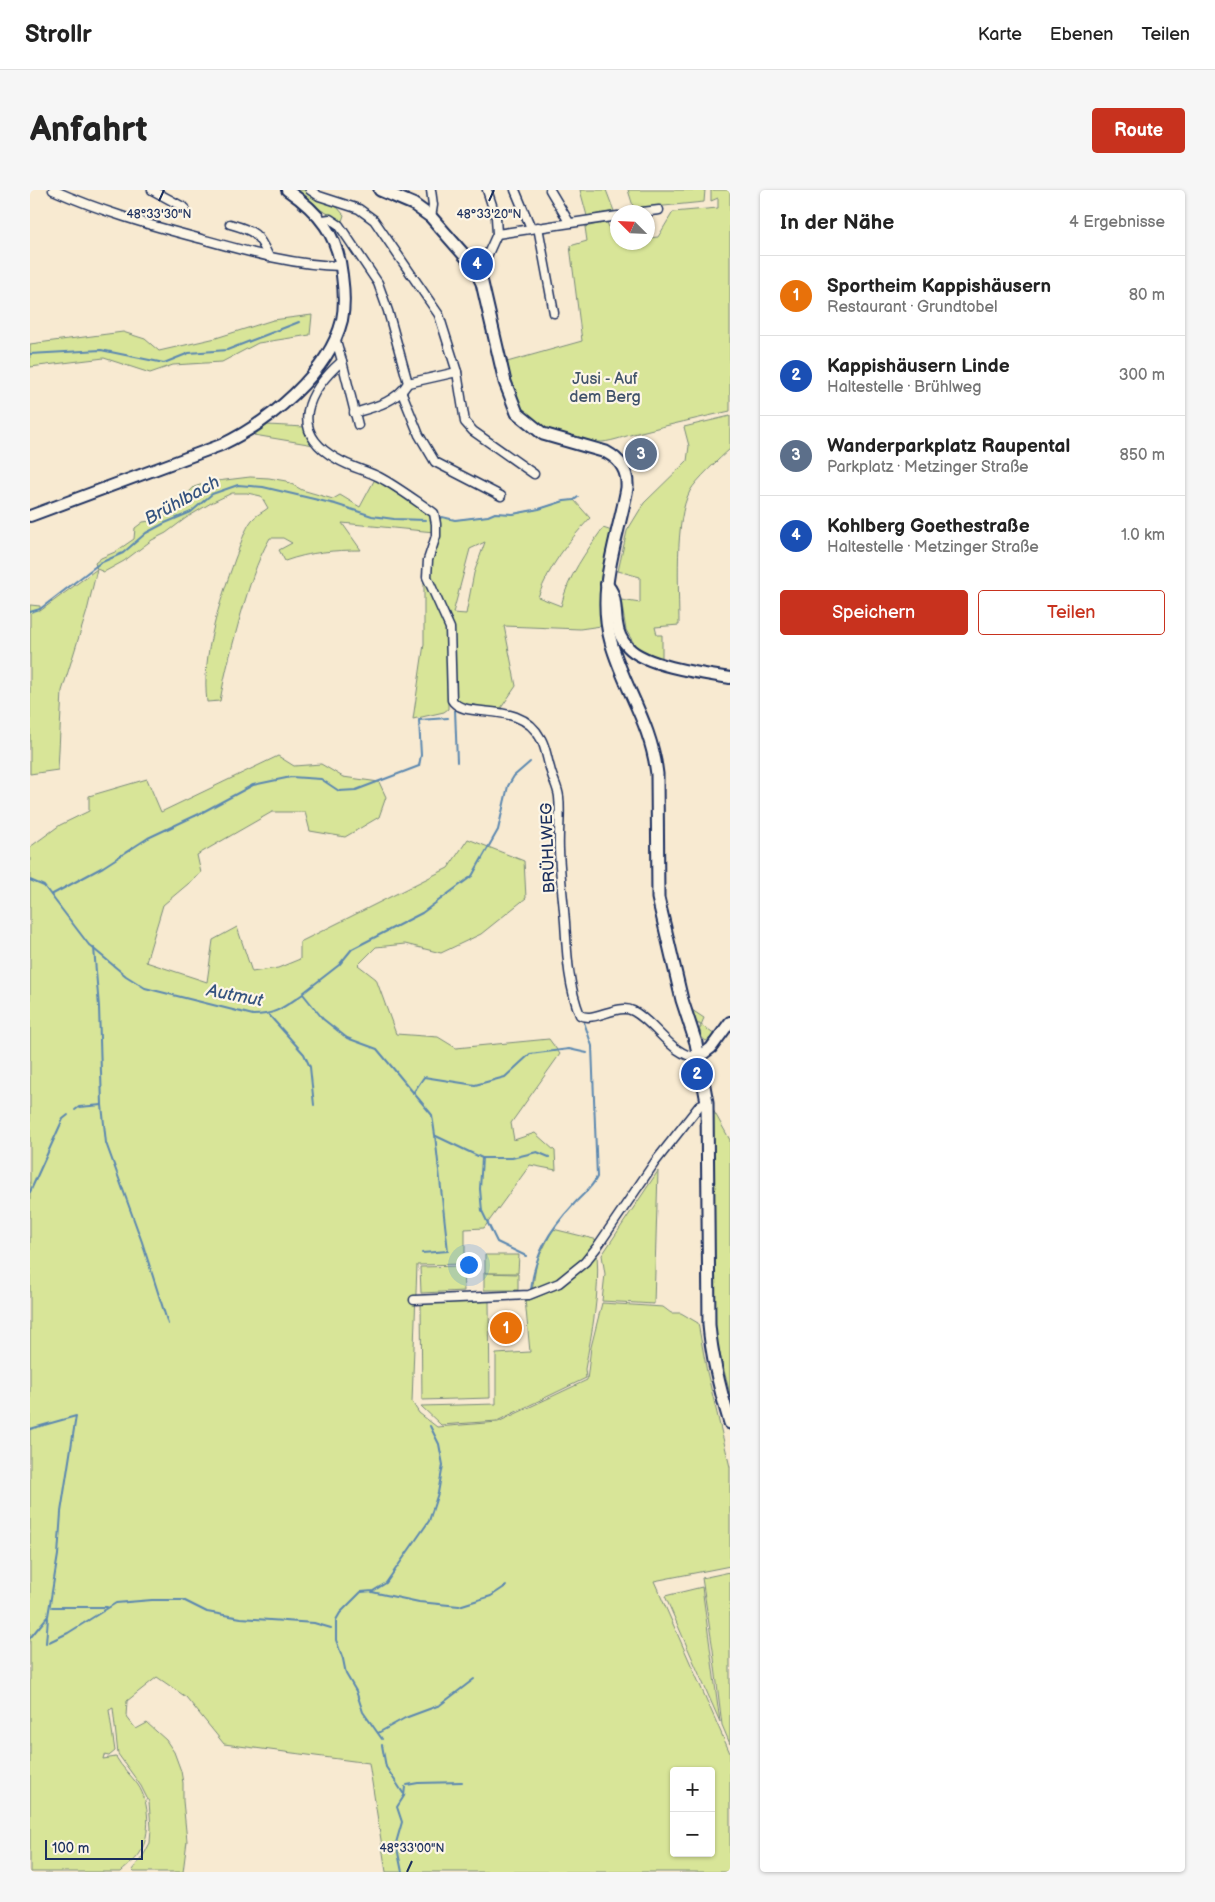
<!DOCTYPE html>
<html lang="de">
<head>
<meta charset="utf-8">
<style>
	:root { --surface:#fff; --page:#f6f6f6; --text:#222; --muted:#767676; --line:#e0e0e0; --accent:#c8321e }
	body { margin:0; font-family:"Balsamiq Sans",sans-serif; background:var(--page); color:var(--text) }
	.controls { position:absolute; right:15px; bottom:15px; display:grid; overflow:hidden; border-radius:5px; box-shadow:0 1px 4px #0004 }
	.controls button { width:45px; height:45px; display:grid; place-items:center; padding:0; border:0; border-bottom:1px solid var(--line); background:var(--surface); color:var(--text); font:25px sans-serif }
	.compass { position:absolute; left:580px; top:15px; width:45px; height:45px; border-radius:50%; background:var(--surface); box-shadow:0 1px 4px #0004; rotate:294deg }
	.scale { position:absolute; left:15px; bottom:12px; width:98px; box-sizing:border-box; padding-left:5px; border:2px solid #1b2f5e; border-top:0; font-size:14px; line-height:18px; white-space:nowrap; color:#1b2f5e; -webkit-text-stroke:4px #fcf5e5; paint-order:stroke }
	.you { position:absolute; left:438px; top:1074px; width:18px; height:18px; margin:-12px; border:4px solid #fff; border-radius:50%; background:#1a73e8; box-shadow:0 0 0 8px #1a73e833 }
	.badge { display:grid; place-items:center; width:32px; height:32px; border-radius:50%; background:var(--accent); color:#fff; font-size:16px; font-weight:700 }
	.pin { position:absolute; translate:-50% -50%; border:2px solid #fff; box-shadow:0 1px 5px #0006 }
	.list { margin:0; padding:0; list-style:none }
	h2 { display:flex; justify-content:space-between; align-items:center; height:65px; margin:0; padding:0 20px; font-size:21px }
	h2 small { font-size:16px; font-weight:400; color:var(--muted) }
	.list li { display:grid; grid-template-columns:32px 1fr auto; gap:15px; align-items:center; box-sizing:border-box; height:80px; padding:0 20px; border-top:1px solid var(--line) }
	.list b { display:block; font-size:19px; white-space:nowrap }
	.list p { margin:0; font-size:16px; white-space:nowrap; color:var(--muted) }
	.list em { font-size:16px; font-style:normal; color:var(--muted) }
	.actions { display:flex; gap:10px; padding:15px 20px }
	.actions a { flex:1; padding:11px 0; border:1px solid var(--accent); border-radius:5px; text-align:center; font-size:18px; color:var(--accent) }
	.actions .main { background:var(--accent); color:#fff }
	.map { position:relative; flex:none; width:700px; height:1682px; overflow:hidden; border-radius:5px }
	header { display:flex; align-items:center; gap:30px; box-sizing:border-box; height:70px; padding:0 25px; background:var(--surface); border-bottom:1px solid var(--line) }
	header strong { font-size:24px }
	nav { display:flex; gap:28px; margin-inline-start:auto; font-size:18px }
	.intro { display:flex; align-items:center; justify-content:space-between; box-sizing:border-box; height:120px; padding:0 30px }
	h1 { margin:0; font-size:35px }
	.button { padding:12px 22px; border-radius:5px; background:var(--accent); color:#fff; font-size:18px; font-weight:700 }
	main { display:flex; gap:30px; padding:0 30px }
	aside { flex:1; background:var(--surface); border-radius:5px; box-shadow:0 1px 4px #0004 }
	.map>svg:first-child { display:block }
	.green { fill:#d8e598; stroke:#7a8a7b; fill-rule:evenodd }
	.lines { fill:none; stroke-linecap:round; stroke-linejoin:round }
	.stream { stroke:#5b88b0; stroke-width:2 }
	.minor-casing { stroke:#1b2f5e; stroke-width:11 }
	.tertiary-casing { stroke:#1b2f5e; stroke-width:14 }
	.secondary-casing { stroke:#1b2f5e; stroke-width:15 }
	.minor { stroke:#fcf5e5; stroke-width:8 }
	.tertiary { stroke:#fcf5e5; stroke-width:10 }
	.secondary { stroke:#fcf5e5; stroke-width:11 }
	.ticks { fill:none; stroke:#1b2f5e; stroke-width:2 }
	.labels { text-anchor:middle; stroke-width:4.5; stroke-linejoin:round; paint-order:stroke }
	.park-label { font-size:16px; fill:#41536a; stroke:#fcf5e5 }
	.street-label { font-size:16px; fill:#1b2f5e; stroke:#fcf5e5 }
	.water-label { font-size:18px; font-style:italic; fill:#365480; stroke:#fcf5e5 }
	.ticks-label { font-size:12px; text-anchor:middle; fill:#1b2f5e; stroke:#fcf5e5; stroke-width:4.5; stroke-linejoin:round; paint-order:stroke }
</style>
</head>
<body>
<header>
<strong>Strollr</strong>
<nav><a>Karte</a><a>Ebenen</a><a>Teilen</a></nav>
</header>
<div class="intro"><h1>Anfahrt</h1><a class="button">Route</a></div>
<main>
<div class="map">
<svg width="700" height="1682" viewBox="0 0 700 1682">
	<rect width="100%" height="100%" fill="#f8ead1"/>
	<filter id="ink" filterUnits="userSpaceOnUse"><feTurbulence type="fractalNoise" baseFrequency=".02" numOctaves="2"/><feDisplacementMap in="SourceGraphic" scale="10" xChannelSelector="R" yChannelSelector="G"/><feConvolveMatrix kernelMatrix="1 2 1 2 8 2 1 2 1" color-interpolation-filters="sRGB"/></filter>
	<g filter="url(#ink)">
		<!-- green -->
		<g class="green">
			<polygon points="263,0 274,0 286,9 307,17 314,25 312,31 287,18"/>
			<polygon points="550,0 576,0 584,21 557,26"/>
			<polygon points="598,0 675,0 674,12 604,19"/>
			<path d="M681 0H700V221C669 228 638 235 607 243 595 246 579 253 567 252 543 251 509 241 495 222 484 207 481 189 477 172L552 151 540 56 557 51 555 37 577 32 583 49H587L588 52H618V48L628 47 643 22 688 18V8L681 11Z"/>
			<polygon points="282,125 280,145 228,153 192,172 143,175 120,183 74,168 0,177 0,154 93,142 115,149 129,161 186,148 243,130"/>
			<path d="M700 226V259C690 268 666 290 660 301 644 331 649 399 649 435L625 437 627 445H632V469L606 457 596 440 591 410 610 413V387L588 381 597 341 614 313 657 271 659 256 654 237Z"/>
			<polygon points="238,235 275,237 284,255 224,245"/>
			<path d="M220 287 239 288 256 291 272 300 303 309 310 305 330 317 345 289 376 307 399 325 404 342 312 333 331 360C305 360 280 362 255 371L249 360 262 353 253 348H240C226 372 219 398 211 424 203 453 195 482 190 511L177 512C171 465 190 412 205 369 210 357 214 340 222 330 226 325 233 322 238 318L231 306 217 303H202L181 313 156 328 136 343 122 350 94 371 74 382 67 379 57 421 32 501 28 580 0 584V415L10 416V421L67 379 65 373 71 368 85 362 104 349 105 338 113 332 127 330 142 320 164 297 179 292Z"/>
			<path d="M544 310 560 328C537 353 520 375 508 407L531 416C538 386 556 362 573 338L582 341C571 375 567 400 571 436L550 439 474 436 486 496 471 518 436 516 424 510 423 436 422 429 416 424 399 387 400 371 408 328 412 327 425 330 458 326 465 323 483 324 509 319 534 311ZM455 352 444 383 436 424 423 423 440 359Z"/>
			<polygon points="394,383 418,441 418,519 414,522 383,529 394,454"/>
			<path d="M248 566 264 576 291 574 313 587 349 592 356 607 349 627 315 647 280 641 275 622H242L167 665 171 683 133 715 116 772 177 792 183 750 207 737 222 782 248 778 270 769V752L418 678 438 649 494 671 496 708 451 744 411 763 375 754 346 757 328 775 346 789 366 844 408 847 426 858 519 849 530 864 481 933 484 950 505 943 525 961 526 980 500 975 454 1038 435 1039V1074L387 1075 382 1212 389 1223 407 1237 468 1232 557 1190 561 1157 572 1113 633 1117 641 1123H651L668 1133 677 1182 700 1277V1376L624 1391 700 1563V1682H356L339 1573 194 1554 156 1507 127 1487 97 1511 96 1526 106 1539 117 1533 136 1550 144 1562 151 1581 153 1593V1611L157 1651 153 1682H104L102 1680 113 1666 120 1653 121 1638 119 1612 111 1596 88 1564 83 1518 79 1520 85 1561 79 1566 74 1565 73 1569 86 1567C92 1578 101 1585 108 1595 120 1613 121 1644 110 1663 106 1670 97 1676 91 1682H0V657L30 635 59 621V606L117 589 131 622ZM644 1581H681V1663H644Z"/>
			<polygon points="659,818 674,828 671,835 685,845 676,851 672,848 669,838 671,838 670,834 668,834 662,827"/>
			<polygon points="682,918 700,950 700,1204 686,1149 684,1123"/>
			<polygon points="628,981 624,1114 572,1111 575,1084 572,1065"/>
			<path d="M523 1039 568 1050C550 1077 532 1089 502 1101L507 1071Z"/>
			<path d="M567 1064C570 1104 562 1141 555 1179L556 1188 467 1231 411 1235 391 1216 466 1214V1164L500 1162 495 1109C502 1110 507 1107 514 1104 536 1096 551 1082 567 1064Z"/>
			<polygon points="455,1065 489,1065 488,1083 455,1083"/>
			<polygon points="433,1076 434,1101 391,1103 390,1077"/>
			<polygon points="454,1083 488,1084 488,1100 454,1100"/>
			<polygon points="459,1111 460,1208 392,1210 391,1112"/>
			<polygon points="700,1382 700,1554 692,1535 683,1460 672,1388"/>
			<polygon points="672,1397 690,1532 635,1406"/>
		</g>
		<g class="lines">
			<!-- stream -->
			<g class="stream">
				<polyline points="0,164 71,160 134,173 159,163 197,160 269,132"/>
				<polyline points="408,329 412,327 425,330 458,326 465,323 483,324 509,319 534,311 544,310 548,307"/>
				<polyline points="0,422 10,419 70,373 93,363 116,343 135,333 161,322 182,304 208,295 233,297 305,314 342,326 364,329 396,330"/>
				<polyline points="425,519 427,572"/>
				<path d="M0 690 14 696 59 755 96 786 115 798 223 825C246 825 255 816 273 804L293 829 317 848 347 859 402 925 405 945 418 1061 392 1063"/>
				<polyline points="21,705 73,677 118,648 169,624 223,595 261,587 291,589 309,601 326,600 389,576 391,565 389,530 418,528"/>
				<polyline points="64,758 69,817 72,915 76,953 112,1052 138,1134"/>
				<polyline points="273,803 309,775 322,759 392,723 442,686 468,640 478,596 484,586 500,572"/>
				<polyline points="239,825 274,864 280,877 284,915"/>
				<polyline points="383,903 394,887 445,895 475,887 500,864 539,859 557,863"/>
				<polyline points="45,920 49,917 72,915"/>
				<polyline points="406,946 452,968 482,968 507,962 519,967"/>
				<polyline points="452,968 450,999 452,1021 467,1052 496,1066"/>
				<polyline points="0,1002 33,929 38,925"/>
				<path d="M501 1100C505 1063 519 1041 544 1014 552 1005 562 998 567 987L562 856 553 829"/>
				<polyline points="0,1239 46,1226 31,1322"/>
				<polyline points="342,1402 389,1412 429,1416 461,1406 476,1396"/>
				<polyline points="22,1417 77,1417"/>
				<polyline points="0,1448 18,1426 28,1365 31,1323"/>
				<polyline points="19,1452 38,1443 86,1413 122,1410 153,1410 177,1422 211,1428 284,1433 301,1438"/>
				<polyline points="16,1453 18,1428"/>
				<polyline points="348,1543 375,1528 410,1515 444,1489"/>
				<polyline points="352,1549 333,1522 326,1501 316,1484 313,1469 306,1450 306,1430 310,1423 331,1402 343,1401 356,1393 399,1331 408,1303 413,1275 409,1254 400,1236"/>
				<polyline points="352,1555 356,1577 373,1603"/>
				<polyline points="377,1595 388,1593 432,1592"/>
				<polyline points="372,1682 366,1653 372,1632 367,1617 374,1606 375,1597"/>
			</g>
			<defs>
				<g id="minor">
					<path d="M23 0C70 21 119 35 168 48 215 61 262 75 311 76"/>
					<polyline points="122,0 155,18"/>
					<polyline points="280,0 289,6 329,19 344,30 409,125 427,182 435,232 443,241 504,284"/>
					<polyline points="485,0 501,38"/>
					<polyline points="520,0 539,32"/>
					<polyline points="612,22 629,20"/>
					<polyline points="401,27 403,15 401,0"/>
					<polyline points="293,30 300,29 309,35 348,93 358,121 378,193"/>
					<path d="M200 34C225 41 228 43 239 67"/>
					<polyline points="508,37 524,123"/>
					<polyline points="467,44 588,26"/>
					<polyline points="452,93 458,64 467,44 466,27 457,0"/>
					<path d="M305 147 312 171C278 201 257 241 307 269 320 277 335 280 349 287 368 297 386 311 404 323L406 334V346L398 370 397 387 420 438 422 510C434 531 490 508 511 549 516 558 517 569 520 578 522 588 528 597 529 607 531 624 528 642 529 660 530 684 533 708 535 732 537 763 538 795 550 825 564 833 587 813 603 821 625 832 644 869 669 867"/>
					<polyline points="312,171 328,235"/>
					<polyline points="372,203 389,245 405,272 471,306"/>
					<path d="M324 223C345 217 366 212 378 193L427 182"/>
					<polyline points="384,1110 499,1105 529,1093 555,1072 567,1057 625,972 670,915 677,912"/>
				</g>
				<g id="tertiary">
					<path d="M0 326 191 255C238 233 299 183 312 130 315 116 314 100 312 85 308 45 289 22 257 0"/>
					<path d="M576 394C587 402 585 421 587 433 588 442 592 451 598 457 615 476 675 484 700 488"/>
					<polyline points="669,867 681,858 700,832"/>
				</g>
				<path id="secondary" d="M350 0 383 14 401 27 443 75 452 93 475 192 487 223 513 244 576 262C591 270 598 281 597 298 588 349 566 399 581 452 594 499 621 532 627 584L628 708 652 810 666 853 677 912 679 1135C682 1169 690 1200 700 1233"/>
			</defs>
			<!-- minor casing -->
			<use href="#minor" class="minor-casing"/>
			<!-- tertiary casing -->
			<use href="#tertiary" class="tertiary-casing"/>
			<!-- secondary casing -->
			<use href="#secondary" class="secondary-casing"/>
			<!-- minor -->
			<use href="#minor" class="minor"/>
			<!-- tertiary -->
			<use href="#tertiary" class="tertiary"/>
			<!-- secondary -->
			<use href="#secondary" class="secondary"/>
		</g>
	</g>
	<!-- ticks -->
	<path class="ticks" d="M129 11 134 0M459 11 464 0M377 1682 382 1671"/>
	<g class="labels">
		<!-- park labels -->
		<g class="park-label">
			<text x="575" y="194">Jusi - Auf<tspan x="575" dy="18">dem Berg</tspan></text>
		</g>
		<!-- street labels -->
		<g class="street-label">
			<text transform="translate(517 658) rotate(-92)" y="6">BRÜHLWEG</text>
		</g>
		<!-- water labels -->
		<g class="water-label">
			<text transform="translate(152 310) rotate(-29)" y="6">Brühlbach</text>
			<text transform="translate(205 805) rotate(11)" y="6">Autmut</text>
		</g>
	</g>
	<g class="ticks-label">
		<text x="459" y="28">48°33'20"N</text>
		<text x="129" y="28">48°33'30"N</text>
		<text x="382" y="1662">48°33'00"N</text>
	</g>
</svg>
<div class="controls">
<button>+</button>
<button>−</button>
</div>
<svg class="compass" viewBox="-18 -18 36 36"><path d="M0-13l5 13h-10z" fill="#e53935"/><path d="M0 13l5-13h-10z" fill="#767676"/></svg>
<div class="scale">100 m</div>
<div class="you"></div>
<div class="pin badge" style="left:476px;top:1138px;background:#e8710a">1</div>
<div class="pin badge" style="left:667px;top:884px;background:#1a4fb4">2</div>
<div class="pin badge" style="left:611px;top:264px;background:#5c6f8a">3</div>
<div class="pin badge" style="left:447px;top:74px;background:#1a4fb4">4</div>
</div>
<aside>
<h2>In der Nähe<small>4 Ergebnisse</small></h2>
<ul class="list">
<li><span class="badge" style="background:#e8710a">1</span><div><b>Sportheim Kappishäusern</b><p>Restaurant · Grundtobel</p></div><em>80 m</em></li>
<li><span class="badge" style="background:#1a4fb4">2</span><div><b>Kappishäusern Linde</b><p>Haltestelle · Brühlweg</p></div><em>300 m</em></li>
<li><span class="badge" style="background:#5c6f8a">3</span><div><b>Wanderparkplatz Raupental</b><p>Parkplatz · Metzinger Straße</p></div><em>850 m</em></li>
<li><span class="badge" style="background:#1a4fb4">4</span><div><b>Kohlberg Goethestraße</b><p>Haltestelle · Metzinger Straße</p></div><em>1.0 km</em></li>
</ul>
<div class="actions"><a class="main">Speichern</a><a>Teilen</a></div>
</aside>
</main>
</body>
</html>
